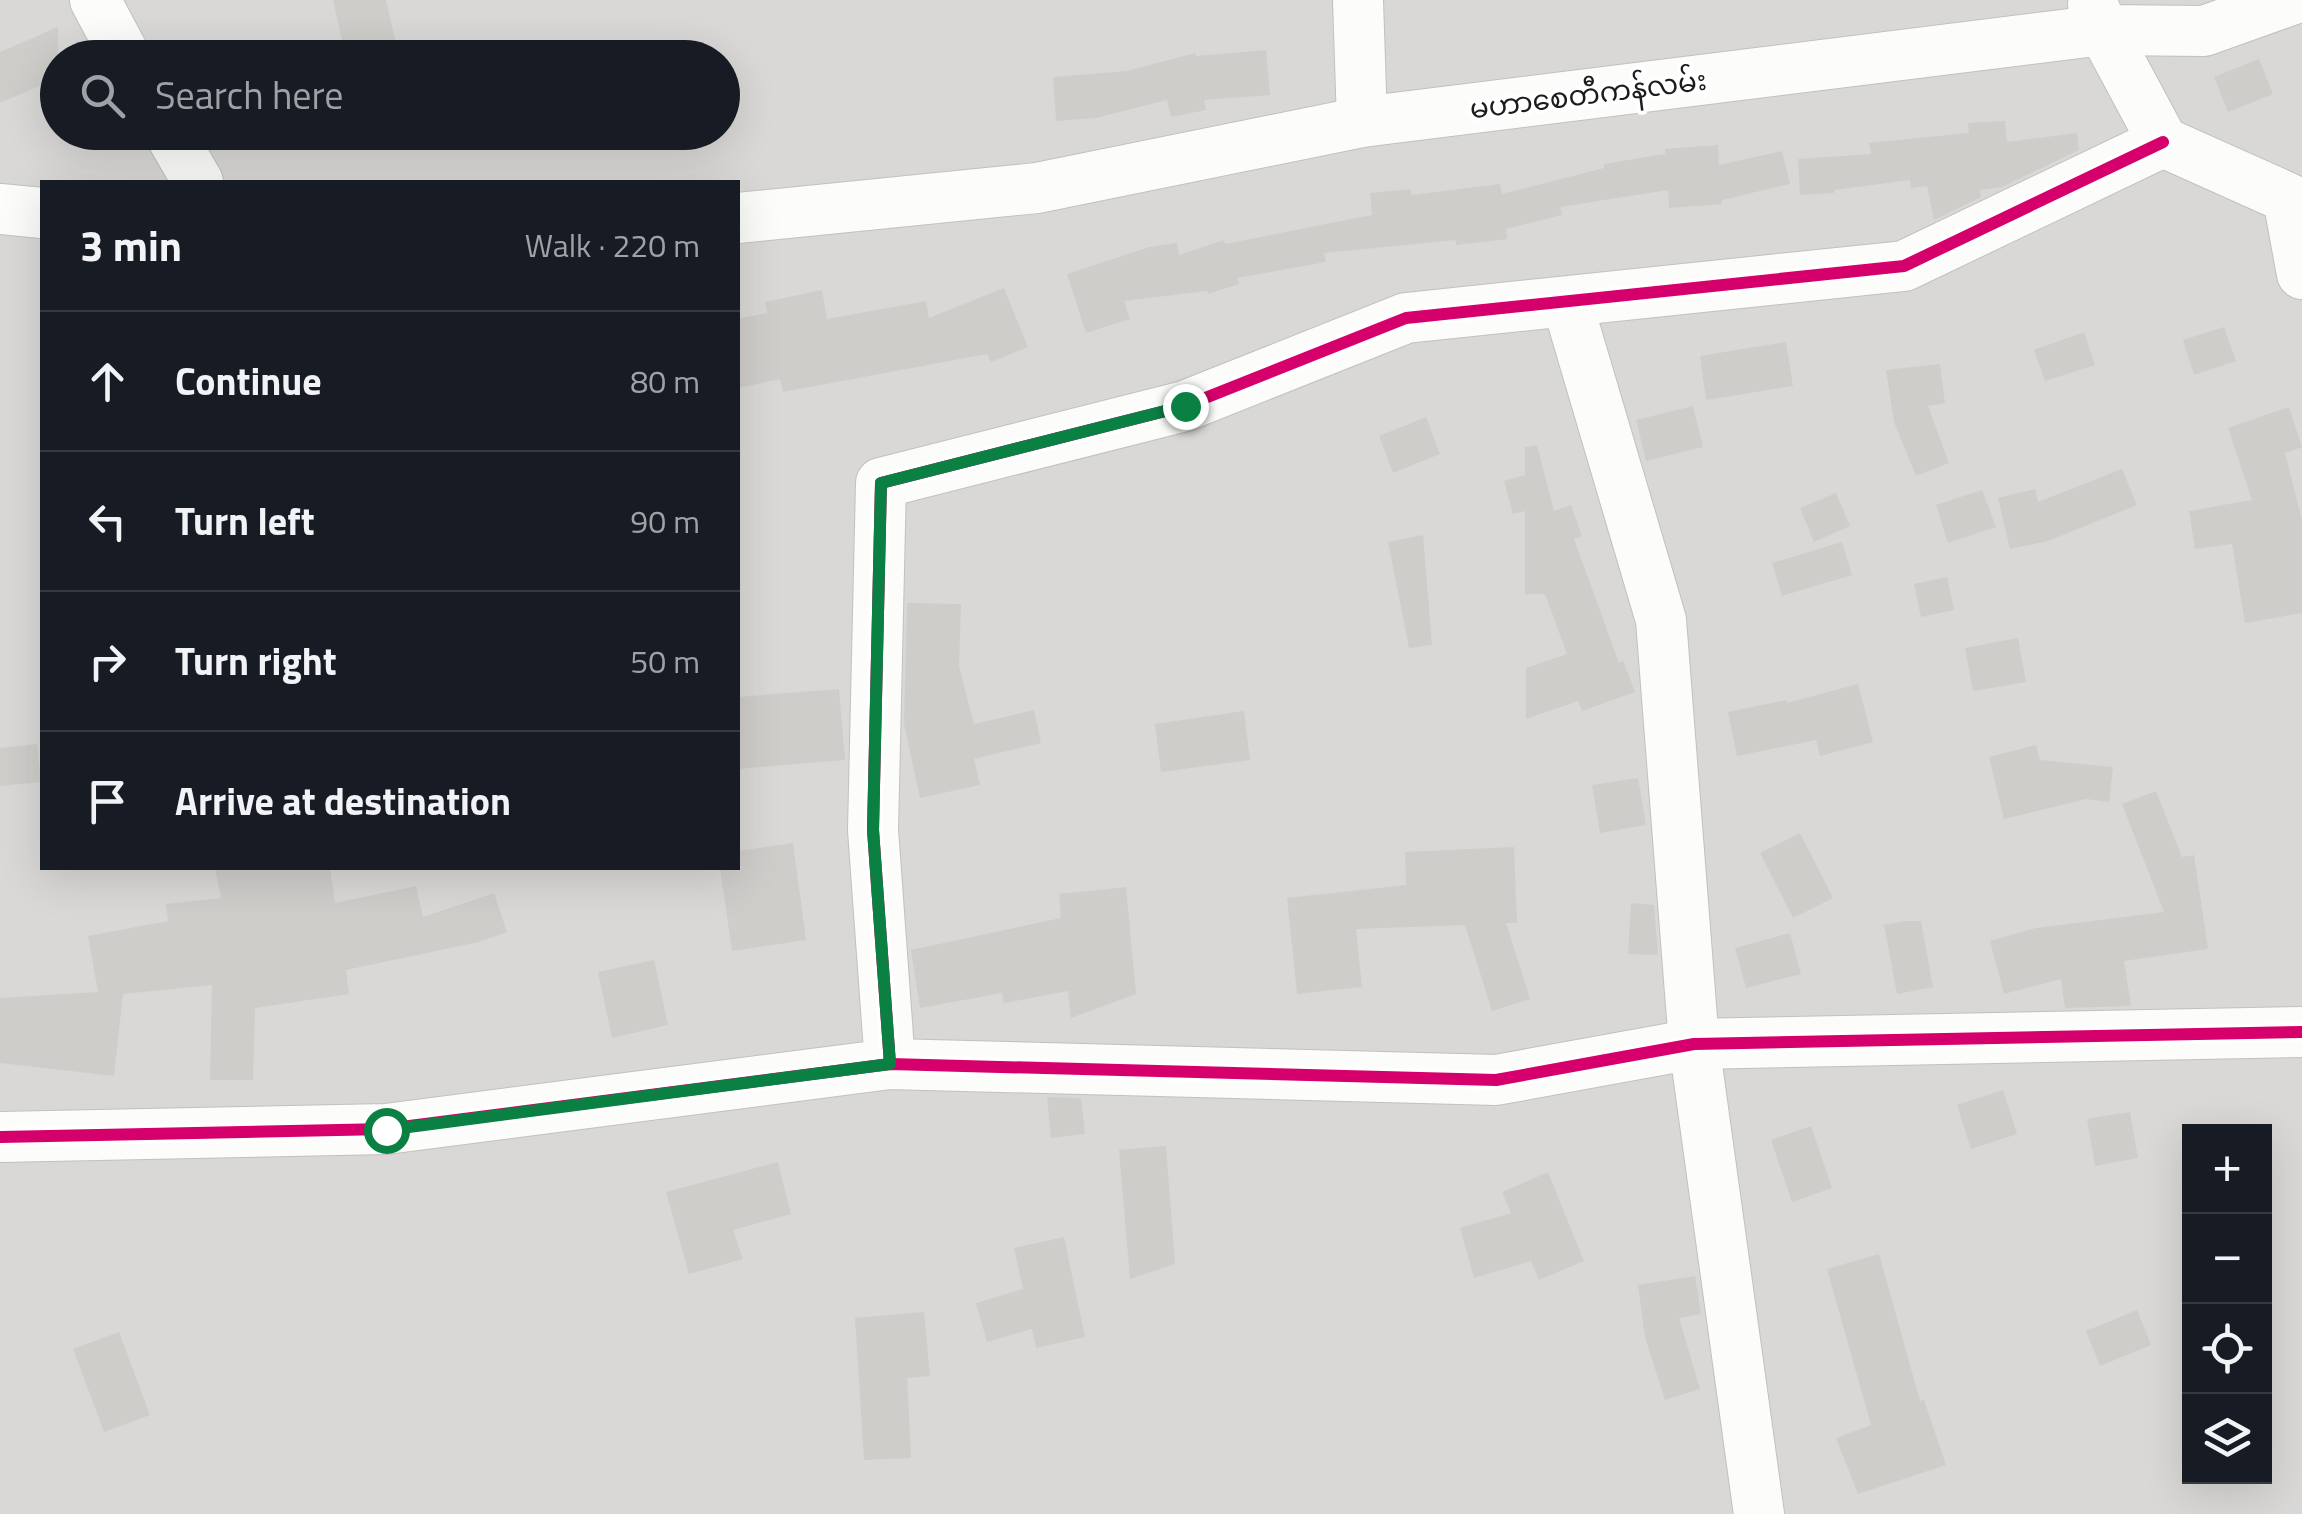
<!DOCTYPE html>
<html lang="en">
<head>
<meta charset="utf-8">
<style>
	:root { --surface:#171b24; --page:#20242c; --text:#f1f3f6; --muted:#9ea1a6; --line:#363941 }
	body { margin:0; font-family:"Titillium Web","Noto Sans Myanmar",sans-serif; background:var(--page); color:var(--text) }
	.controls { position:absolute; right:30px; bottom:30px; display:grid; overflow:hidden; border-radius:0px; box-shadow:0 10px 40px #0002 }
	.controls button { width:90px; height:90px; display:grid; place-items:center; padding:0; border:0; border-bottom:2px solid var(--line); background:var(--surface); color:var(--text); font:50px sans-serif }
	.stop { position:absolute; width:30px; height:30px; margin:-22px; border:8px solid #0b8043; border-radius:50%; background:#fff }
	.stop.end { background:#0b8043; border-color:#fff; box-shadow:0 2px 10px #0008 }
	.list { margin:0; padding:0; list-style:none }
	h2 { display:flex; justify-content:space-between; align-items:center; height:130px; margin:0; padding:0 40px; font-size:42px }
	h2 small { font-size:32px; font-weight:400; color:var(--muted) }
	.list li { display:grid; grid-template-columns:65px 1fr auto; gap:30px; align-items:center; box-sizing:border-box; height:140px; padding:0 40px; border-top:2px solid var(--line) }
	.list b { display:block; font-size:38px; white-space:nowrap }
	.list em { font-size:32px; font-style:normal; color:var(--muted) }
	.icon { flex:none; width:55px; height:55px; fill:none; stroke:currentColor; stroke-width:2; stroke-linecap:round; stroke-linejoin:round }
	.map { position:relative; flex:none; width:2302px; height:1514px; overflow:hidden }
	.search { position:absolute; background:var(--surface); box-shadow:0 10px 40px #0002; left:40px; top:40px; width:700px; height:110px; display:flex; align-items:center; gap:25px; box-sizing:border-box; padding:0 35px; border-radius:55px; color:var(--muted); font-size:38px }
	.panel { position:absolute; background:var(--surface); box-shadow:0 10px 40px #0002; left:40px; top:180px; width:700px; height:690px; border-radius:0px }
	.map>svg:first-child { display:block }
	.residential { fill:#d9d8d6; fill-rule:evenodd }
	.building { fill:#cecdca }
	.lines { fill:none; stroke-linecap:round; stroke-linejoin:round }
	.minor-casing { stroke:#c1c1bf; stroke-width:52 }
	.minor { stroke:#fcfcfb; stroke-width:50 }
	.cycleway-casing { stroke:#fff; stroke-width:19 }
	.cycleway { stroke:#d6006c; stroke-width:12 }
	.route { stroke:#0b8043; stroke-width:12 }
	.labels { text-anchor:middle; stroke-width:8; stroke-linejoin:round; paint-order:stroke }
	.street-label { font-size:28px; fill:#1c1c1c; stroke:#fff }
</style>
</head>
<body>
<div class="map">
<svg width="2302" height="1514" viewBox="0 0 2302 1514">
	<rect width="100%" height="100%" fill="#eae9e5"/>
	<!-- residential -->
	<path class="residential" d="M0 0H2302V1514H0ZM58 58H722V132H58ZM42 182H738V868H42ZM2190 1132H2264V1476H2190Z"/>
	<!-- building -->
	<g class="building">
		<polygon points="333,0 386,0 398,52 374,58 346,58"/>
		<polygon points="58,27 58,78 0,103 0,52"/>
		<polygon points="1266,50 1270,95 1204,100 1206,110 1171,117 1167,100 1096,118 1056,121 1053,77 1127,71 1195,53 1196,56"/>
		<polygon points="2259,59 2273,94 2228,112 2214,77"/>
		<polygon points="2005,121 2007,142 2077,133 2079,150 2002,187 1980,190 1981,197 1934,220 1927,186 1911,188 1910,180 1834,190 1834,193 1800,195 1798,159 1871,154 1869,143 1969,133 1968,123"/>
		<polygon points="1718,145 1719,165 1782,151 1790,184 1722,200 1722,204 1669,208 1668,190 1560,207 1562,215 1506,229 1507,239 1456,245 1456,240 1324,253 1326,262 1237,278 1239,284 1208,294 1207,291 1124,301 1130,319 1086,333 1067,274 1149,247 1177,243 1179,255 1224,240 1225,244 1372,215 1370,193 1411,189 1411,195 1500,184 1502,194 1604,168 1604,164 1665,154 1665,149"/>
		<polygon points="1004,288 1028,347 991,362 987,354 783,392 780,379 738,388 738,319 767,313 765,302 822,290 827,319 926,301 929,318"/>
		<polygon points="2224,327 2236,361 2194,375 2183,340"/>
		<polygon points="2084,332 2095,365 2045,381 2034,350"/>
		<polygon points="1786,342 1793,386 1706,400 1700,356"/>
		<polygon points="1940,364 1945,403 1928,406 1949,463 1916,476 1894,422 1886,370"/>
		<polygon points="1693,406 1703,447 1646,461 1636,420"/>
		<polygon points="2289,407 2302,447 2285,453 2302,520 2302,613 2245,623 2232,544 2195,549 2189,511 2252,500 2228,428"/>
		<polygon points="1426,417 1440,454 1393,473 1379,436"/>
		<polygon points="1537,445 1554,511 1571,505 1582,536 1574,539 1619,663 1623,661 1635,692 1582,711 1578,701 1526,719 1526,668 1567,654 1545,594 1525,594 1525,511 1513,514 1504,481 1525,475 1525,447"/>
		<polygon points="2122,469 2137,505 2048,541 2010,549 1998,498 2035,489 2038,502"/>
		<polygon points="1982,490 1996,527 1948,543 1936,505"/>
		<polygon points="1836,493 1850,526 1814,542 1800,508"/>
		<polygon points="1423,535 1432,645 1409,648 1388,542"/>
		<polygon points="1842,542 1852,575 1782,596 1772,563"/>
		<polygon points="1947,577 1954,610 1921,617 1914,584"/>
		<polygon points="907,603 961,604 959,666 974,724 1034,710 1041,743 974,759 980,785 920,798 904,724"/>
		<polygon points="2018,638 2026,682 1973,691 1965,648"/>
		<polygon points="1858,684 1873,742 1820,756 1816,740 1737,756 1728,712 1786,700 1787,703"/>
		<polygon points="839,689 845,760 738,769 738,697"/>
		<polygon points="1244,711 1250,760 1161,772 1155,724"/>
		<polygon points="37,744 41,782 0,786 0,748"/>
		<polygon points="2036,745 2040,760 2113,767 2109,802 2086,799 2004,819 1989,757"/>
		<polygon points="1638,778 1646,825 1600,833 1592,785"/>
		<polygon points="2156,791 2182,857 2194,855 2208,949 2124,961 2131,1006 2065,1008 2061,979 2004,994 1990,941 2036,928 2164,912 2122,804"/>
		<polygon points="1800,833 1833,898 1793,918 1760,853"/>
		<polygon points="793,843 806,940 732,951 720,868 738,868 738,851"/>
		<polygon points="1514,847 1517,923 1506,923 1530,999 1492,1011 1465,925 1356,929 1362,987 1297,994 1287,898 1406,885 1405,852"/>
		<polygon points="215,868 330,868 335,903 416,886 423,917 494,893 507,932 479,942 346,970 349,994 255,1008 253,1080 210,1080 212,985 123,994 114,1076 0,1063 0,998 98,992 88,936 168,921 166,904 221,898"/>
		<polygon points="1126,887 1136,994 1071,1018 1068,991 1004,1003 1002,993 920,1008 911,950 1061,918 1059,894"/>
		<polygon points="1631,903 1654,905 1658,955 1628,954"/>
		<polygon points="1906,921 1921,921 1933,987 1897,994 1884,925"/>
		<polygon points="1790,933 1801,974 1746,988 1735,948"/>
		<polygon points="654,960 668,1025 612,1038 598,972"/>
		<polygon points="2003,1090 2017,1134 1971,1149 1957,1105"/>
		<polygon points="1047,1097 1081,1098 1085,1134 1051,1138"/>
		<polygon points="2130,1112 2138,1158 2095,1166 2087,1119"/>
		<polygon points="1811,1126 1832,1188 1792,1202 1771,1140"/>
		<polygon points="1166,1146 1175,1264 1130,1279 1119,1150"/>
		<polygon points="778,1162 791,1214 733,1230 743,1259 689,1274 666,1192"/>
		<polygon points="1548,1172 1584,1261 1539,1280 1531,1261 1474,1278 1460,1228 1511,1213 1502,1192"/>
		<polygon points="1064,1237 1085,1337 1036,1348 1032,1329 987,1342 976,1303 1023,1289 1014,1248"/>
		<polygon points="1879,1254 1920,1401 1924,1400 1946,1465 1858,1494 1836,1438 1871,1425 1827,1269"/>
		<polygon points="1695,1276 1701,1314 1679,1318 1700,1389 1665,1400 1645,1337 1638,1285"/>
		<polygon points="2137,1310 2151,1345 2100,1366 2086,1331"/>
		<polygon points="924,1312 930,1376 907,1378 911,1458 864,1460 855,1318"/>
		<polygon points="119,1332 150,1415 104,1432 73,1349"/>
	</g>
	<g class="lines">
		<defs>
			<g id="minor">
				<polyline points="95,0 126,58"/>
				<polyline points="1358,0 1362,122"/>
				<polyline points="2093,5 2103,30 2204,31 2291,0"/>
				<polyline points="169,132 198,182"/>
				<polyline points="0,209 42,213"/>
				<polyline points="738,218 1037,188 1362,122 2103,30 2163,142 2288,198 2302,274"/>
				<polyline points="1567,302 1661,620 1694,1044 1759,1514"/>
				<polyline points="890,1064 873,830 881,483 1185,406 1406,318 1904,266 2163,142"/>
				<polyline points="0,1137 386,1129 890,1064 1496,1080 1694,1044 2302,1032"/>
			</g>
		</defs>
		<!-- minor casing -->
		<use href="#minor" class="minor-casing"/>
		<!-- minor -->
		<use href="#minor" class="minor"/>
		<defs>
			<g id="cycleway">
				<polyline points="890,1064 873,830 881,483 1185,406 1406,318 1904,266 2163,142"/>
				<polyline points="0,1137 386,1129 890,1064 1496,1080 1694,1044 2302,1032"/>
			</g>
		</defs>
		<!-- cycleway casing -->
		<use href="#cycleway" class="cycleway-casing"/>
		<!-- cycleway -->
		<use href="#cycleway" class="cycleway"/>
	</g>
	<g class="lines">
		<!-- route -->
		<polyline class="route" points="386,1130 890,1064 873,830 881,483 1185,406"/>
	</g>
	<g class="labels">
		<!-- street labels -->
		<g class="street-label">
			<text transform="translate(1588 94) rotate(-7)" y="10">မဟာစေတီကန်လမ်း</text>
		</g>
	</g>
</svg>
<div class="controls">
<button>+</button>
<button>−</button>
<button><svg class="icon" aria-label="locate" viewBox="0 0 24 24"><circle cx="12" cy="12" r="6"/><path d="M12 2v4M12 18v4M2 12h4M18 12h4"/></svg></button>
<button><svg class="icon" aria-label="layers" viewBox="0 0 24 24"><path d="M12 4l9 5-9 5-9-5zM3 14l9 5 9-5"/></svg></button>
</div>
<div class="stop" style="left:386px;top:1130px"></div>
<div class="stop end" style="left:1185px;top:406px"></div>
<div class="search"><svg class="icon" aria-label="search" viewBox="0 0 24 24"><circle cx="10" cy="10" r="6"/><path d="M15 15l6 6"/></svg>Search here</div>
<section class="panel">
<h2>3 min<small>Walk · 220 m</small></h2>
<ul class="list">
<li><svg class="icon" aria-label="ahead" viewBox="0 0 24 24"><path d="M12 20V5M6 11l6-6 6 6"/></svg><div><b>Continue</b></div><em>80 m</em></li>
<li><svg class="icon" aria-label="left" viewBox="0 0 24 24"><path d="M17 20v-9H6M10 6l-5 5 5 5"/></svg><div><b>Turn left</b></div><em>90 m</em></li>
<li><svg class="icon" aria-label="right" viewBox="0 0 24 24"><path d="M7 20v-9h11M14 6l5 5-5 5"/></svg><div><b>Turn right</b></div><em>50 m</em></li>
<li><svg class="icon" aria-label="arrive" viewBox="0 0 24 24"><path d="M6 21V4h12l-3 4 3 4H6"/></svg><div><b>Arrive at destination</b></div></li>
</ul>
</section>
</div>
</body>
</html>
